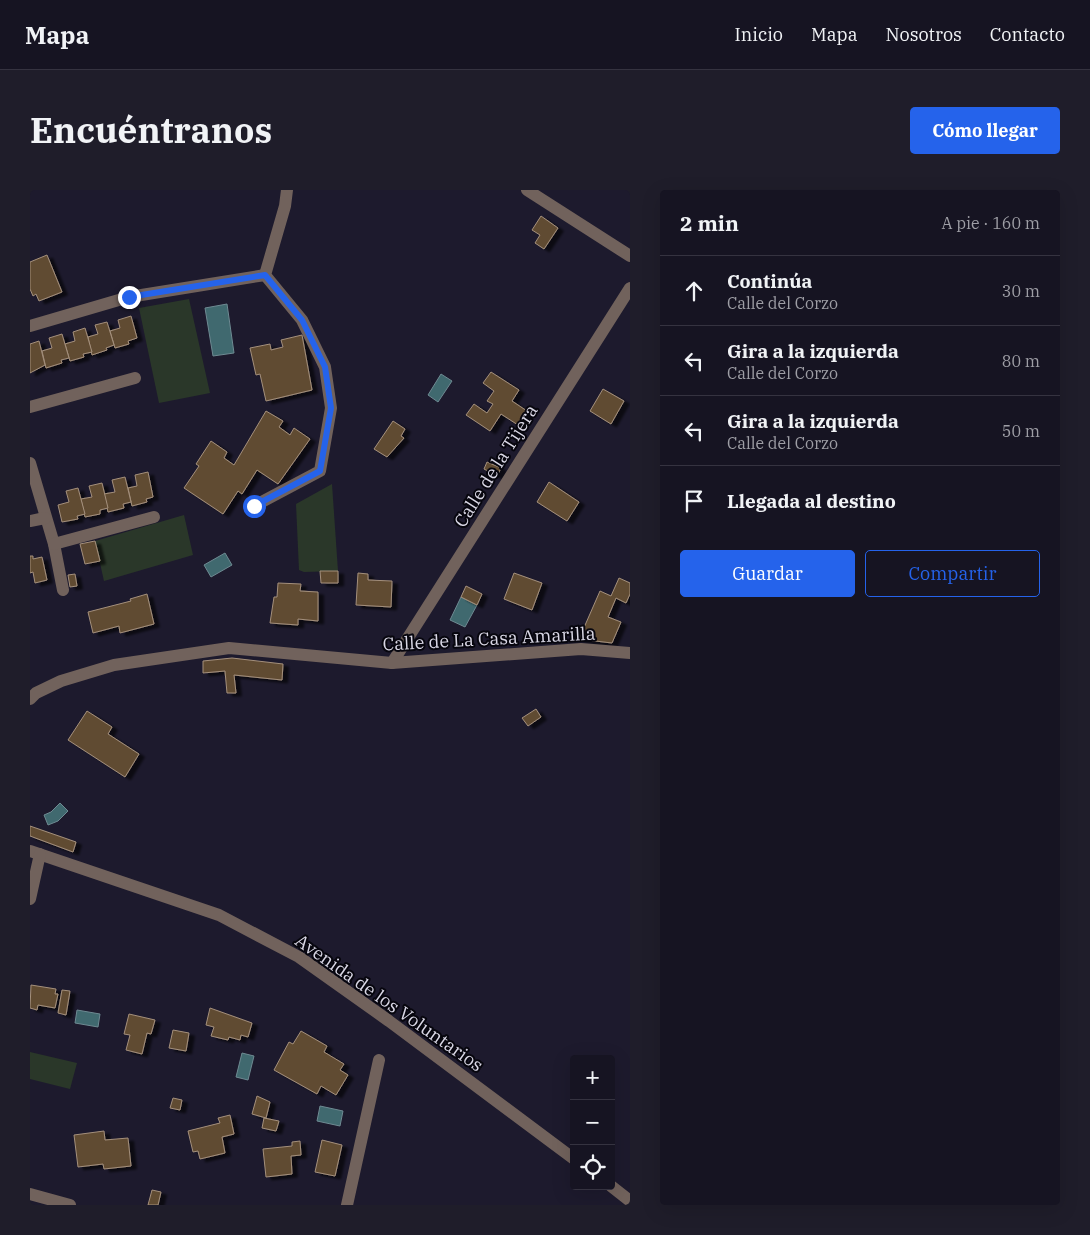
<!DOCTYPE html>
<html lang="es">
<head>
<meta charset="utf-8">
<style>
	:root { --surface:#161422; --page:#1f1d2a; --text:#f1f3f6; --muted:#9e9ea5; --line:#353340; --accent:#2563eb }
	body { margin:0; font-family:"IBM Plex Serif",serif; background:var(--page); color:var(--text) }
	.controls { position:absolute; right:15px; bottom:15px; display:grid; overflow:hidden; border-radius:5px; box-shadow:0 5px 20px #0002 }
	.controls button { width:45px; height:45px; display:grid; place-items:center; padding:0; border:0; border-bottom:1px solid var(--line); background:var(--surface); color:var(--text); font:25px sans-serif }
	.stop { position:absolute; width:15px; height:15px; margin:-11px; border:4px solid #2563eb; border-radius:50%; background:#fff }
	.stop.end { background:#2563eb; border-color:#fff; box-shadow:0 1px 5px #0008 }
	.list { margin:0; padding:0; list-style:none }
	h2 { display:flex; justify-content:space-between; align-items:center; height:65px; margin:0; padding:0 20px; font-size:21px }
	h2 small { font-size:16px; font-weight:400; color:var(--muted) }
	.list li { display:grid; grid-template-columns:32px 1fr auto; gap:15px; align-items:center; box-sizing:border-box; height:70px; padding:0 20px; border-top:1px solid var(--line) }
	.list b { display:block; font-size:19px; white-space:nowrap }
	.list p { margin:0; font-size:16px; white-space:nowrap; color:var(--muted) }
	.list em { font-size:16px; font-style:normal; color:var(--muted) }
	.actions { display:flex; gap:10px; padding:15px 20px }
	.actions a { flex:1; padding:11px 0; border:1px solid var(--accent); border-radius:5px; text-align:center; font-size:18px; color:var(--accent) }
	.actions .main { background:var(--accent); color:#fff }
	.icon { flex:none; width:28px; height:28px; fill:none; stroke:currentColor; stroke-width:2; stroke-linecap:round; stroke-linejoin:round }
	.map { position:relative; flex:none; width:600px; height:1015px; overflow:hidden; border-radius:5px }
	header { display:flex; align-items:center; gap:30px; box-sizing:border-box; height:70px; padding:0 25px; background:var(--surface); border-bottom:1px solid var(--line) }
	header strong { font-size:24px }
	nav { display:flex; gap:28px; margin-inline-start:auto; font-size:18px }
	.intro { display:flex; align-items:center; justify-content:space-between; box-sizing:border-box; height:120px; padding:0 30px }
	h1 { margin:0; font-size:35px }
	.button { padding:12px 22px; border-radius:5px; background:var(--accent); color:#fff; font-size:18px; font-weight:700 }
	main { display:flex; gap:30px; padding:0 30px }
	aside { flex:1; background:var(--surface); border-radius:5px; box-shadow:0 5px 20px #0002 }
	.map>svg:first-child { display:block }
	.green { fill:#2a3729 }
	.water { fill:#40696f; stroke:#6e8a92 }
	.building { fill:#614b33; stroke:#a4907c; filter:url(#shadow) }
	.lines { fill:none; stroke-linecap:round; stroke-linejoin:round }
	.minor { stroke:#71625c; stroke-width:12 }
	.route { stroke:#2563eb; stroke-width:6 }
	.labels { text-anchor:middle; stroke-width:4; stroke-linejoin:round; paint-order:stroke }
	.street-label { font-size:18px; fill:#d9d7e5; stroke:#07060e }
</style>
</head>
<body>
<header>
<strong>Mapa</strong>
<nav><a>Inicio</a><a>Mapa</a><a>Nosotros</a><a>Contacto</a></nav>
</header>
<div class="intro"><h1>Encuéntranos</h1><a class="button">Cómo llegar</a></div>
<main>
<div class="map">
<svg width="600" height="1015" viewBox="0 0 600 1015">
	<defs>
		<filter id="shadow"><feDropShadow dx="5.5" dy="3" stdDeviation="1" flood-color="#0009"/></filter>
	</defs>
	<rect width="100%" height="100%" fill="#1d1a2d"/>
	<!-- green -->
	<g class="green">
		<polygon points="159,109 180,203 129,213 109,118"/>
		<polygon points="302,294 308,381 274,382 269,380 266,314"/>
		<polygon points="154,325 163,365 74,391 65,351"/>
		<polygon points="0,862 47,873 40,899 0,889"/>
	</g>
	<!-- water -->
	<g class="water">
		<polygon points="197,114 204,163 183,166 175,118"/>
		<polygon points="411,184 422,191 408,212 398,205"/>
		<polygon points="195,363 202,375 181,387 174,375"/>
		<polygon points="431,407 447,415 435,437 420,430"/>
		<polygon points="30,613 38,621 28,631 18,635 14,625 21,622"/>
		<polygon points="47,820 70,824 68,837 45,833"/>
		<polygon points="212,863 224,866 218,890 206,887"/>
		<polygon points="290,916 313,921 310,936 287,931"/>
	</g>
	<!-- building -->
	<g class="building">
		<polygon points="511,26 528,38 514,59 505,53 510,45 502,40"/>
		<polygon points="17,65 32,102 9,111 6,104 3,106 0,99 0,72"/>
		<polygon points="101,126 107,148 98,151 99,154 85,158 80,141 90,138 88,130"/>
		<polygon points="77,132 84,155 76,158 77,160 62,165 58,147 68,144 65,135"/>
		<polygon points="55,138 62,162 53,164 54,167 40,171 35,154 45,151 43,142"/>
		<polygon points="32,144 39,168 31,170 32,173 16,178 12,161 22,158 19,148"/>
		<polygon points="272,145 282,200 236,211 230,184 226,185 220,158 240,154 241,160 253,157 251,150"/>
		<polygon points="9,151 15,175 0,183 0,154"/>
		<polygon points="461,182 489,200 482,211 497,221 488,235 471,224 460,241 436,225 444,214 457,223 463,214 457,211 464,201 453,193"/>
		<polygon points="573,199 594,211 581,234 560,221"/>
		<polygon points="236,221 253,231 249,237 260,245 264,238 280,249 248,294 227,280 212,304 208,301 193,324 154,298 169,276 166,274 181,251 197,262 194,268 204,275"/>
		<polygon points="363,231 375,239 371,246 374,248 357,267 344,259"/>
		<polygon points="457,272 471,278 467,286 454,279"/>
		<polygon points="118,282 123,307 116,309 117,312 102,316 98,298 107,296 105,285"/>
		<polygon points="95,287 101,312 93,314 94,318 78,322 74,304 85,302 82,290"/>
		<polygon points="519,292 549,312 537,331 507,312"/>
		<polygon points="72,293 78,318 70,320 70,324 55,327 51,309 62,307 59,296"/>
		<polygon points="48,298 55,324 47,326 48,329 32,332 28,315 39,312 36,301"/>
		<polygon points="65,351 70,371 55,374 50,354"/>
		<polygon points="0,366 3,366 3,369 12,367 17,390 5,393 3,382 0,383"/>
		<polygon points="290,381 308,381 308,393 291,393"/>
		<polygon points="328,383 338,384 338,390 362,391 361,417 326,415"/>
		<polygon points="484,383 512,393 502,420 474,409"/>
		<polygon points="45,384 47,396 40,397 38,385"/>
		<polygon points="589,388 600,393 600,404 596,413 586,408 578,427 591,432 582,453 549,449 570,401 581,406"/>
		<polygon points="248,393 271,394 270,401 288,402 288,431 268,429 268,435 240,433 244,407 247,407"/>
		<polygon points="436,396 452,404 447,415 431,407"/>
		<polygon points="117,404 124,434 90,443 89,436 63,443 58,422 101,411 100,409"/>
		<polygon points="202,468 253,474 252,490 204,485 206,503 197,503 195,481 173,483 173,471"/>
		<polygon points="506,519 511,527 498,536 492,528"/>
		<polygon points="57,521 82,537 78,544 109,564 95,587 38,550"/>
		<polygon points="0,636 46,652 43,662 0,646"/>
		<polygon points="1,795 26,799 25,804 28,804 25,818 8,815 7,820 0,818"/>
		<polygon points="32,800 40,801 36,825 28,823"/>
		<polygon points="180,818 222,833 218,847 211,845 210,850 199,847 198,850 181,846 184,837 176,835"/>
		<polygon points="99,824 125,830 121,844 117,843 112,864 96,860 100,845 94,844"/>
		<polygon points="143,840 159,843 156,861 139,858"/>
		<polygon points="271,841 297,856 294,862 314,874 310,880 318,885 306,905 291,896 287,904 244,880 259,852 263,854"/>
		<polygon points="227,906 240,912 236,928 222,924"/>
		<polygon points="143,908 152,910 150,920 140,918"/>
		<polygon points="200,925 204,944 192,947 195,963 170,969 168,961 163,962 158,941 190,933 188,928"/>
		<polygon points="234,928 249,931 246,941 232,938"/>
		<polygon points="74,941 75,950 98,948 101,976 74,979 73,974 48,977 44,945"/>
		<polygon points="292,950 312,955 305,986 285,982"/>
		<polygon points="270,951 271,965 261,966 262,984 236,987 233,959 262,956 262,952"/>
		<polygon points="122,1000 131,1002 128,1015 118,1015"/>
	</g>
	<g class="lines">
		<!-- minor -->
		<g class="minor">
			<polyline points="497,0 600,66"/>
			<polyline points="0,136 99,107 235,85"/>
			<polyline points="0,217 105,188"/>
			<polyline points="0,273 24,354 33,400"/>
			<polyline points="224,316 290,281 301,218 295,177 272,130 235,85 255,16 257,0"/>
			<polyline points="0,331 15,328"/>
			<polyline points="24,354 124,327"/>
			<polyline points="362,473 600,98"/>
			<polyline points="0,509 6,503 31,491 84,475 199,458 362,473 551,459 600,463"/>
			<polyline points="0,661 189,725 269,767 359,831 544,969"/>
			<polyline points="0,709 10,664"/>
			<polyline points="581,996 600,1011"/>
			<polyline points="0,1004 40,1015"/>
			<polyline points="317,1015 349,870"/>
		</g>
	</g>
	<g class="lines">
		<!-- route -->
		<polyline class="route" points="99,107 235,85 272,130 295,177 301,218 290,281 224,316"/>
	</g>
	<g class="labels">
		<!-- street labels -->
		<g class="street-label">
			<text transform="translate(466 276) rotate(-58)" y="6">Calle de la Tijera</text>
			<text transform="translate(459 449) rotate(-3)" y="6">Calle de La Casa Amarilla</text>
			<text transform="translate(359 813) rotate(35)" y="6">Avenida de los Voluntarios</text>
		</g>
	</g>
</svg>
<div class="controls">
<button>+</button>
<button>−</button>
<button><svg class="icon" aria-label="locate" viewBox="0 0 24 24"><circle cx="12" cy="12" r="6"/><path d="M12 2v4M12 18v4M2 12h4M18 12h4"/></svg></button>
</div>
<div class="stop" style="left:224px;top:316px"></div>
<div class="stop end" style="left:99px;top:107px"></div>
</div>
<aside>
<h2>2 min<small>A pie · 160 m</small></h2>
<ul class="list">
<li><svg class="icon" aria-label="ahead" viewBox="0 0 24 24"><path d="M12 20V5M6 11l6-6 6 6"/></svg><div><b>Continúa</b><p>Calle del Corzo</p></div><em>30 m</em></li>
<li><svg class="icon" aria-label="left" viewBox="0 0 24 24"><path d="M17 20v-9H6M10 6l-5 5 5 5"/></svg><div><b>Gira a la izquierda</b><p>Calle del Corzo</p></div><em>80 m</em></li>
<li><svg class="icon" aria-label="left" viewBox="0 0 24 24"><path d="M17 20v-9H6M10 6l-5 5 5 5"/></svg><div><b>Gira a la izquierda</b><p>Calle del Corzo</p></div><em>50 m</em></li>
<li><svg class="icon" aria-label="arrive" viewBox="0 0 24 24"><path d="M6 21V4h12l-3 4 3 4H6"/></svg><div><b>Llegada al destino</b></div></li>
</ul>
<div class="actions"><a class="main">Guardar</a><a>Compartir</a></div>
</aside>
</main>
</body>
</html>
